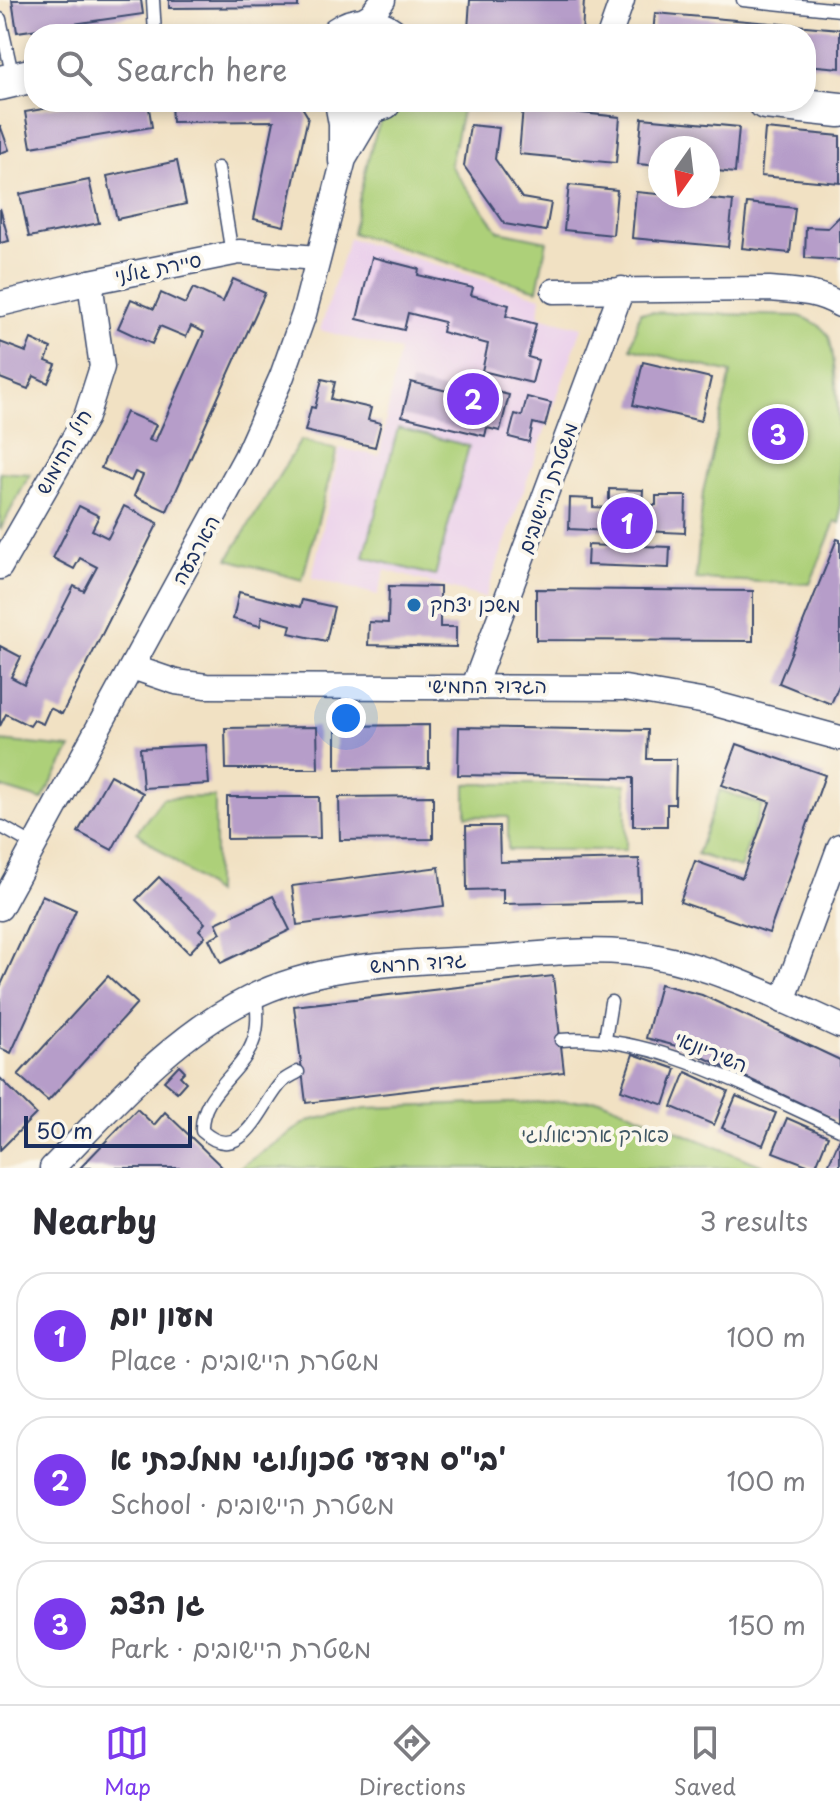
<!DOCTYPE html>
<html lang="en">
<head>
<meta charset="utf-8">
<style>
	:root { --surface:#fff; --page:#f2f2f3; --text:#2b2b33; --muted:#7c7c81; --line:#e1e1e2; --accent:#7c3aed }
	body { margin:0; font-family:"Playpen Sans","Playpen Sans Hebrew",sans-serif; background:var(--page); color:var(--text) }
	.compass { position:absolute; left:648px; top:136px; width:72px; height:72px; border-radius:50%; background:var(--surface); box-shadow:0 4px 12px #0003; rotate:194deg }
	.scale { position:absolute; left:24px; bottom:20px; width:168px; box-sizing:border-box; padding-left:8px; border:4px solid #1b2f5e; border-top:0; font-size:22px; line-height:28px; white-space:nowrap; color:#1b2f5e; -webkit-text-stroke:6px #fbf7ec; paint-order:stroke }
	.you { position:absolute; left:346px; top:718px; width:28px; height:28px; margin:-20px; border:6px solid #fff; border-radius:50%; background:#1a73e8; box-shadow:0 0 0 12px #1a73e833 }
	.badge { display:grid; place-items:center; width:52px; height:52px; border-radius:50%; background:var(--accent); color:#fff; font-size:26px; font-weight:700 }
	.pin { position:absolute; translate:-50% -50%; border:4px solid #fff; box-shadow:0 2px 8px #0006 }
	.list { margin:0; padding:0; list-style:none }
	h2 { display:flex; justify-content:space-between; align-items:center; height:104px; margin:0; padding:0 32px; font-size:34px }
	h2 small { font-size:26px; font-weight:400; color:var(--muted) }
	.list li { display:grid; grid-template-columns:52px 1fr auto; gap:24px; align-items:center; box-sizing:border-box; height:128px; margin:0 16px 16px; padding:0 16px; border:2px solid var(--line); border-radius:32px }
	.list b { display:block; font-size:30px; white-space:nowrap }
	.list p { margin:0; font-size:26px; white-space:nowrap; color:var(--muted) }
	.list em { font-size:26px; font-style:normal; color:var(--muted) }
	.icon { flex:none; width:44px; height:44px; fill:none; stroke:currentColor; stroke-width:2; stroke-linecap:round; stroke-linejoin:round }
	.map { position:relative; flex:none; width:840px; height:1168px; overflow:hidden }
	.search { position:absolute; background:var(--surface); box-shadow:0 4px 12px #0003; left:24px; right:24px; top:24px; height:88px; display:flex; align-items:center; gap:20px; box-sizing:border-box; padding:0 28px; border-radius:32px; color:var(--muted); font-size:30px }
	.sheet { height:536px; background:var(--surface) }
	nav { display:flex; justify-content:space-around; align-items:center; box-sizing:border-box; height:112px; border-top:2px solid var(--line); background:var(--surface); font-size:22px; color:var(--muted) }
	nav a { display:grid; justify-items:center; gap:4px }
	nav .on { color:var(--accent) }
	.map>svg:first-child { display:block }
	.built { fill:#ebd1eb }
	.green { fill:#add079; stroke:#64806c; stroke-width:2 }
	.building { fill:#b69dc9 }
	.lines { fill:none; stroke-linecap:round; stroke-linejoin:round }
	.lane-casing { stroke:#3b4a6d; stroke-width:15 }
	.street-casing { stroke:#3b4a6d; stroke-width:27 }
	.secondary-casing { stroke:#3b4a6d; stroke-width:37 }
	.lane { stroke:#fff; stroke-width:12 }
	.street { stroke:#fff; stroke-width:24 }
	.secondary { stroke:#fff; stroke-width:34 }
	.poi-dot { fill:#1f6fb2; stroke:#fbf7ec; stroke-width:3 }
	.labels { text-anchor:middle; stroke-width:8; stroke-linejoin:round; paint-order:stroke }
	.street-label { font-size:20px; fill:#1b2f5e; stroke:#fbf7ec }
	.poi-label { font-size:20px; fill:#1b2f5e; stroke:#fbf7ec; text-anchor:start }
	.park-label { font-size:20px; fill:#405765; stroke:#fbf7ec }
</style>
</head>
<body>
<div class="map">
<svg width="840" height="1168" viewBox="0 0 840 1168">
	<rect width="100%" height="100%" fill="#fbf7ec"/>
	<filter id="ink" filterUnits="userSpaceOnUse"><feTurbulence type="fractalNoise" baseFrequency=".0125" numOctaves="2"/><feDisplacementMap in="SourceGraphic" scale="16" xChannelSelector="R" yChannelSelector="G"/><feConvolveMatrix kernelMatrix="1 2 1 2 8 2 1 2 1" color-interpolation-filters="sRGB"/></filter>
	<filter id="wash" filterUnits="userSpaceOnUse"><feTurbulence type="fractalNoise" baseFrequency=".006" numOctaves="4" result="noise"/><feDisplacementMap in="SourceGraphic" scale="32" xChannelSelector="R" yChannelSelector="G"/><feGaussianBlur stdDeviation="1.8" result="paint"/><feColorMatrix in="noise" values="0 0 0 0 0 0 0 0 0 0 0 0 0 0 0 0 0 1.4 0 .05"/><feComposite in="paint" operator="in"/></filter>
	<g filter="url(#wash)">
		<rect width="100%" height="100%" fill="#f1e1c3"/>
		<!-- built -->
		<polygon class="built" points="349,238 541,297 539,316 582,327 485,598 385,570 378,595 312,578 340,448 379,456 399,351 320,330"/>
		<!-- green -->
		<g class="green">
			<path d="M393 102H464L450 165 499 231 547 241 537 290 352 233C359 203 372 120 393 102Z"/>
			<path d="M640 312 799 316C810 319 823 326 829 337 840 375 840 477 840 523L835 522 810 584 696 579 703 492 731 373 631 348Z"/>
			<polygon points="398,428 469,446 435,576 364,557"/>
			<polygon points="301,440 337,450 302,580 228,559"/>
			<polygon points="0,472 30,474 0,530"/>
			<polygon points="0,741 71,748 42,800 0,787"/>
			<polygon points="466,784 626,784 626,850 508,850 508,817 466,816"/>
			<polygon points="720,790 762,805 740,868 697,854"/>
			<polygon points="215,797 215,893 137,832 163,798"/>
			<polygon points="601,1100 768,1168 239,1168 308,1121 366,1108"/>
		</g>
		<g id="blocks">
			<!-- building -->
			<g class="building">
				<polygon points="12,0 141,0 143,14 17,32"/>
				<polygon points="169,0 298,0 298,7 169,8"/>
				<polygon points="470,0 584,0 582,34 468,30"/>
				<polygon points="655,13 840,29 840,68 806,65 806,34 653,34"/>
				<polygon points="84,102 148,102 152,127 31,147 25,112"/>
				<polygon points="171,102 299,102 308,117 284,226 254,219 274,121 172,122"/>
				<polygon points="523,107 620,117 616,163 519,154"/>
				<polygon points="642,118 739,127 735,173 708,170 708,148 660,148 660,166 638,164"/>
				<polygon points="0,125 9,150 0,153"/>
				<polygon points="470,125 499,128 495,159 522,198 551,203 546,231 505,224 464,166"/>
				<polygon points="765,129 840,136 840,183 761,176"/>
				<polygon points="177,161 186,204 117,219 107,176"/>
				<polygon points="89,180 99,223 29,237 20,194"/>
				<polygon points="569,185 617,190 613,235 564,230"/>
				<polygon points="636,192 733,201 728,247 632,238"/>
				<polygon points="747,203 795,208 790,253 742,248"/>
				<polygon points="0,208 9,241 0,243"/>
				<polygon points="840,216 840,260 805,258 806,227 828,228"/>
				<polygon points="372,257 419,269 418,275 473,288 471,295 509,305 506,316 536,324 528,357 538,360 532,383 482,371 488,344 442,332 444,322 408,313 404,330 357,319"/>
				<polygon points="233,279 265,293 167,511 134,496 143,475 135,472 131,481 101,468 126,412 156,425 149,440 155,442 204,332 191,326 186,337 160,326 152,344 118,328 131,299 154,309 161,293 185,304 193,288 223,302"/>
				<polygon points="31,339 51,348 46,361 56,365 48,383 34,376 28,389 0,378 0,342 26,352"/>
				<polygon points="643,362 711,378 701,421 633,405"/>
				<polygon points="322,379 335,382 331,399 371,408 368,420 381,423 375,447 305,431 311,407 315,408"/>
				<polygon points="411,382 483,400 485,389 509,395 500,431 487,428 485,436 402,416"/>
				<polygon points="527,397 551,403 545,426 533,423 529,442 509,437 515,414 522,416"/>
				<polygon points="609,489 643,490 642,505 656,505 656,496 686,496 685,533 644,531 643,546 670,547 669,568 587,565 588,545 608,546 609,531 569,529 570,498 593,499 593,507 609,508"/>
				<polygon points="79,506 99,516 92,530 108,538 124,506 158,523 62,714 50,708 43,724 34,720 30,726 6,714 0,726 0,646 21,657 11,677 24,684 74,586 84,591 97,567 80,558 74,569 53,558"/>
				<polygon points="837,539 840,540 840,683 831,704 779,683"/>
				<polygon points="389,586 440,587 440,627 456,627 456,647 368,645 369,622 388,623"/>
				<polygon points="536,589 753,591 753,641 536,640"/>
				<polygon points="239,592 300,607 302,600 334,607 326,641 289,633 291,625 262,617 260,626 233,619"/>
				<polygon points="429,725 429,768 336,769 336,726"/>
				<polygon points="317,727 318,769 226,769 225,728"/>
				<polygon points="459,727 648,730 647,759 676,759 675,804 667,804 667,826 633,826 633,778 458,775"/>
				<polygon points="737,744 825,775 769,933 680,902 695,861 742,878 770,802 722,785"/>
				<polygon points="206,745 209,784 143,788 140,748"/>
				<polygon points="110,775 143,793 112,850 78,832"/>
				<polygon points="433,796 433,839 340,840 339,797"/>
				<polygon points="227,797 319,797 320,838 227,839"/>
				<polygon points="466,826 499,826 500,862 639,859 640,901 503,904 503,889 467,890"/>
				<polygon points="439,867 444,906 297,925 292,886"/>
				<polygon points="159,877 205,923 199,930 205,936 189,953 136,900"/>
				<polygon points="42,895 76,910 11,1053 0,1048 0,987"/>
				<polygon points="273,896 290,930 221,963 209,939 221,933 216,923"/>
				<polygon points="108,976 137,1003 48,1101 18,1075"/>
				<polygon points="553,976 564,1072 306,1103 294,1006"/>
				<polygon points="660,984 702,995 840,1060 840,1122 684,1048 646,1038"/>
				<polygon points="633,1054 676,1069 664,1105 621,1090"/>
				<polygon points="179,1065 185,1071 180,1076 186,1082 177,1092 164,1081"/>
				<polygon points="686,1072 728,1091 714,1125 672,1107"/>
				<polygon points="0,1078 36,1114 0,1150"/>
				<polygon points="736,1096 776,1113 763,1145 722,1128"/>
				<polygon points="137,1109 154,1125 165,1112 223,1168 80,1168"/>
				<polygon points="787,1118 828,1136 815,1168 773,1152"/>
				<polygon points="840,1138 840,1168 827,1168"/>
			</g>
		</g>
	</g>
	<g filter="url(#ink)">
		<use href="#blocks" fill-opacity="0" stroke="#3b4a6d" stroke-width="2"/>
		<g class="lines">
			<defs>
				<g id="lane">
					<polyline points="153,0 155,34"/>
					<polyline points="743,0 840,10"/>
					<polyline points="0,19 13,78"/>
					<polyline points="218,168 232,254"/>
					<polyline points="2,827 34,845"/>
					<path d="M256 995C257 1009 259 1025 254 1039 243 1074 200 1092 202 1131 243 1168 261 1103 282 1082 286 1078 293 1075 298 1072"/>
					<polyline points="605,1039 611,1002"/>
					<path d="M561 1040C652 1032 757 1093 840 1129"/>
				</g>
				<g id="street">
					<polyline points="355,25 371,15 383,0"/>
					<polyline points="610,34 622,0"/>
					<polyline points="337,102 341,124 341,161"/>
					<path d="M554 291 769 289C793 291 818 291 840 305"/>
					<polyline points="0,304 90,282 239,252 318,258"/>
					<polyline points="0,567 86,417 102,367 90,282"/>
					<polyline points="132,667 176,682 206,686 625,688 712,703 840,738"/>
					<polyline points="474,686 622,289"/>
					<polyline points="0,908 246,457 282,376 304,314 344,159 366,122 380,104"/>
					<polyline points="783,1001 840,846"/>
					<path d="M52 1168C112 1107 170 1038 248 999 322 961 410 963 491 958 544 954 600 946 653 956 719 968 780 999 840 1026"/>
				</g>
				<g id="secondary">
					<path d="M338 34C355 22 374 22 390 34"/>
					<polyline points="0,83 34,75"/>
					<polyline points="344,102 368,107 384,102"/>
					<polyline points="765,102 840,110"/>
				</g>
			</defs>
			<!-- lane casing -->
			<use href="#lane" class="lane-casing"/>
			<!-- street casing -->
			<use href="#street" class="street-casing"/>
			<!-- secondary casing -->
			<use href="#secondary" class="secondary-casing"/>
			<!-- lane -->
			<use href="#lane" class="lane"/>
			<!-- street -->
			<use href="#street" class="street"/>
			<!-- secondary -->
			<use href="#secondary" class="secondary"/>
		</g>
	</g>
	<!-- markers -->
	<circle class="poi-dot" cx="414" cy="605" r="8"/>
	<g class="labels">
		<!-- street labels -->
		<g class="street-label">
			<text transform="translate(158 268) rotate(-11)" y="7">סיירת גולני</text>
			<text transform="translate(64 452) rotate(-61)" y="7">חיל החימוש</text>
			<text transform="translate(548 488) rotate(-70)" y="7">משטרת היישובים</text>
			<text transform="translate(196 550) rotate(-61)" y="7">הארבעה</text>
			<text x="487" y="693">הגדוד החמישי</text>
			<text transform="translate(418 963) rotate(-4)" y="7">גדוד חרמש</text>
			<text transform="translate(711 1052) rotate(22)" y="7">השיריונאי</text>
		</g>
		<!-- poi labels -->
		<g class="poi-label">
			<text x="430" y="612">משכן יצחק</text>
		</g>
		<!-- park labels -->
		<g class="park-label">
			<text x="595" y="1142">פארק ארכיאולוגי</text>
		</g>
	</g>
</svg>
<svg class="compass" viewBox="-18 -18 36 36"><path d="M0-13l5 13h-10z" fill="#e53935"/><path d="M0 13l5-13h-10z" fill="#7c7c81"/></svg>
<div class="scale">50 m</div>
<div class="you"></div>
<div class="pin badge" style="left:627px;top:523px">1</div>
<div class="pin badge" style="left:473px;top:399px">2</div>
<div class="pin badge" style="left:778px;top:434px">3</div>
<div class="search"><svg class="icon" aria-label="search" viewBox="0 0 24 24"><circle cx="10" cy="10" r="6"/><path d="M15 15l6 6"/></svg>Search here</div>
</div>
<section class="sheet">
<h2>Nearby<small>3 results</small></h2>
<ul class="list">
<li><span class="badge">1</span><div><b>מעון יום</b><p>Place · משטרת היישובים</p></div><em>100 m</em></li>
<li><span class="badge">2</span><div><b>בי&quot;ס מדעי טכנולוגי ממלכתי א'</b><p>School · משטרת היישובים</p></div><em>100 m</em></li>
<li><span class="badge">3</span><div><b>גן הצב</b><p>Park · משטרת היישובים</p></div><em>150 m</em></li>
</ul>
</section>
<nav>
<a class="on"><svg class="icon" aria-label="map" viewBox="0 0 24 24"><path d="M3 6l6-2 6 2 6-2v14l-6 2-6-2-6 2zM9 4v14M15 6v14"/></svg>Map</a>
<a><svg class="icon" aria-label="directions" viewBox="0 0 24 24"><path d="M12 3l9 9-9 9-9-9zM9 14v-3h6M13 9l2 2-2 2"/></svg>Directions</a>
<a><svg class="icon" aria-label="saved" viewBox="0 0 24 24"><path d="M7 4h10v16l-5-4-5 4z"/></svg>Saved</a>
</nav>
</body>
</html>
